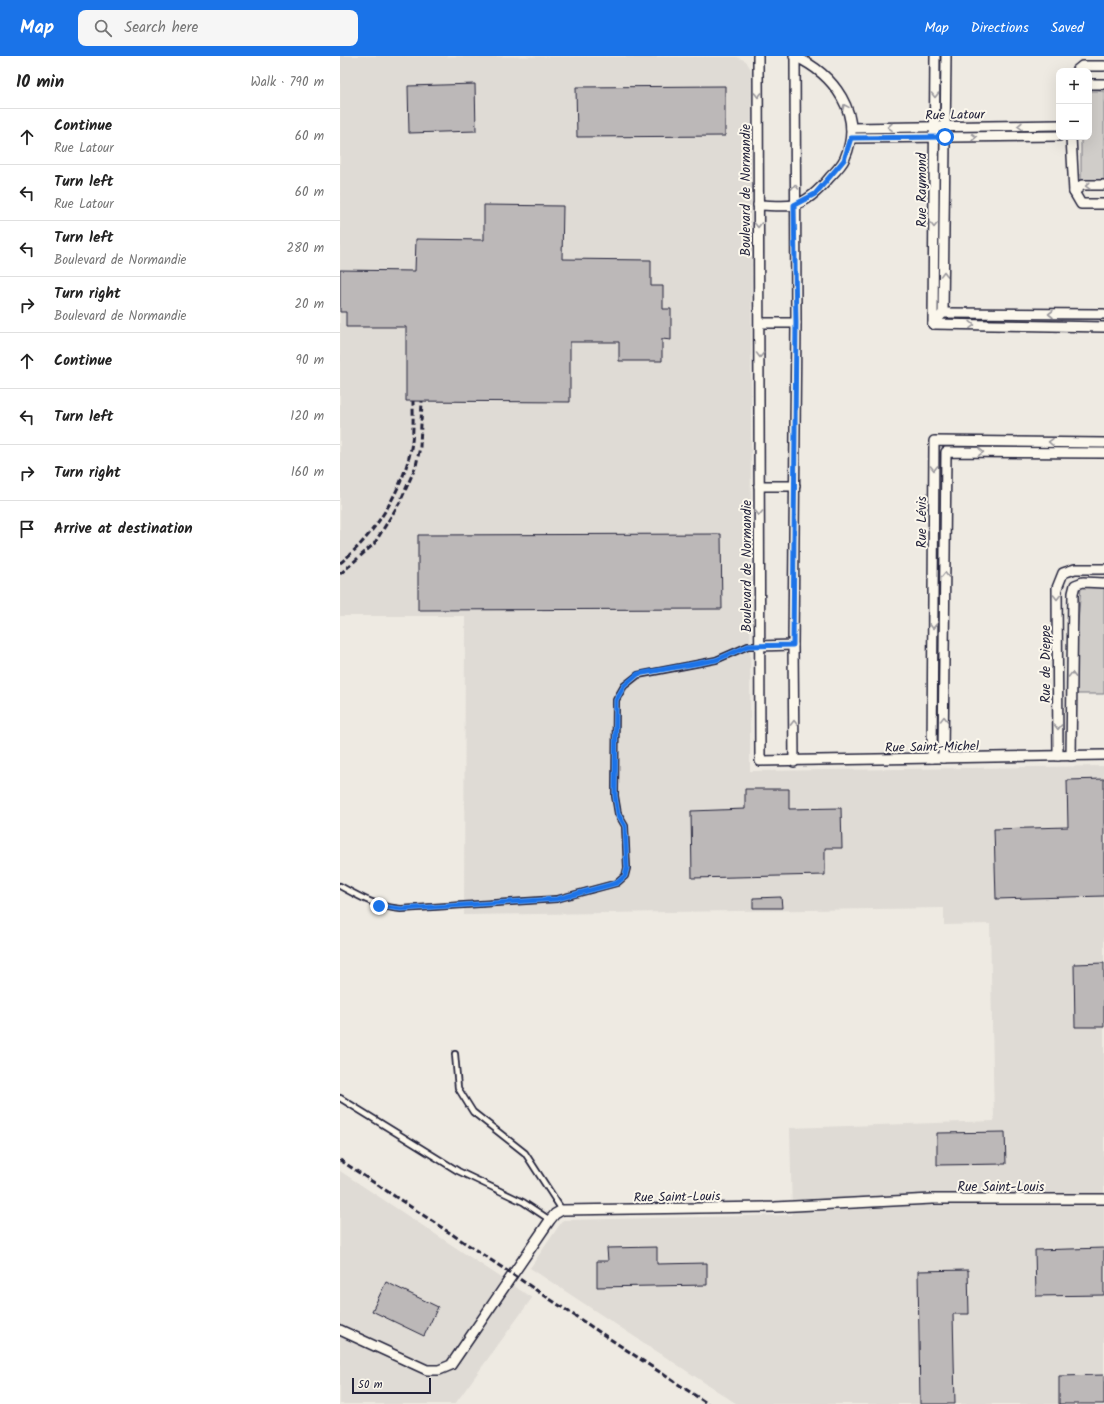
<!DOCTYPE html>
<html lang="en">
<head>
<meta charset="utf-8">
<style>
	:root { --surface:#fff; --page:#f6f6f6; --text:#222; --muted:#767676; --line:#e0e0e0; --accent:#1a73e8 }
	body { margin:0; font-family:Kalam,sans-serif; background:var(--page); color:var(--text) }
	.controls { position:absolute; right:12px; top:12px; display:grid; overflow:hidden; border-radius:8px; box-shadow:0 4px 16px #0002 }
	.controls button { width:36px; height:36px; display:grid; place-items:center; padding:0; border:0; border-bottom:1px solid var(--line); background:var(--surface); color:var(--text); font:20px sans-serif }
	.scale { position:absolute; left:12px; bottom:10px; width:79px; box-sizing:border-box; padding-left:4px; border:2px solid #22223b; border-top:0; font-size:11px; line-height:14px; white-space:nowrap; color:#22223b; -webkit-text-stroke:3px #fbf7ec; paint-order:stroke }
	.stop { position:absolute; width:12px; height:12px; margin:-9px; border:3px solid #1a73e8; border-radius:50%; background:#fff }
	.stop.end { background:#1a73e8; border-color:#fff; box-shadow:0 1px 4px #0008 }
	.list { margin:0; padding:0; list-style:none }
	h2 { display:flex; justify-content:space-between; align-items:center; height:52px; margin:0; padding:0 16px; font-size:17px }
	h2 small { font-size:13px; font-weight:400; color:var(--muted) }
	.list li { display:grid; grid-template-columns:26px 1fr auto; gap:12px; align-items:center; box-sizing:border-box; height:56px; padding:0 16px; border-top:1px solid var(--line) }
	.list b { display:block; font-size:15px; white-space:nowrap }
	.list p { margin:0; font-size:13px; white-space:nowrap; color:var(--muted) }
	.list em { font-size:13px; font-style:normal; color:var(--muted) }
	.icon { flex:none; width:22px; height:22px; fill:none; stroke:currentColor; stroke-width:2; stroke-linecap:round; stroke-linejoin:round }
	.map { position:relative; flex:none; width:764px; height:1348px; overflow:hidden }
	header { display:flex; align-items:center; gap:24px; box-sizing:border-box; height:56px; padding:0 20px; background:var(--accent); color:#fff }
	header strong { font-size:19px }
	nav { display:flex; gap:22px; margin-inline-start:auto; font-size:14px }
	.search { width:280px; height:36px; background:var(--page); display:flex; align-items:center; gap:10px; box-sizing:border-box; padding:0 14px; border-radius:8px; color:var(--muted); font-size:15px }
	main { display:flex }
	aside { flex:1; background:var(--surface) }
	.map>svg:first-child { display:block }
	.built { fill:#dfdbd5 }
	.green { fill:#d0cdc9; stroke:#797882 }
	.building { fill:#bcb8b8; stroke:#22223b }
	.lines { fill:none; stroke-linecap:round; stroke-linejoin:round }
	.lane-casing { stroke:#22223b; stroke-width:8 }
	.street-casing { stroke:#22223b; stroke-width:12 }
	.lane { stroke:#fbf7ec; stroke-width:4.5 }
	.street { stroke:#fbf7ec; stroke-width:9 }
	.rail { stroke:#22223b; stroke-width:3; stroke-dasharray:6 3; stroke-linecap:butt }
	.oneway { stroke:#99979c }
	.route { stroke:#1a73e8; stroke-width:5 }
	.labels { text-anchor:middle; stroke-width:4; stroke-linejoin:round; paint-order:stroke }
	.street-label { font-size:13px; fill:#22223b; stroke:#fbf7ec }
</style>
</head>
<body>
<header>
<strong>Map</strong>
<div class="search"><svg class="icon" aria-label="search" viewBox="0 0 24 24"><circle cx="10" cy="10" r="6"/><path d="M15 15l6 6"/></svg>Search here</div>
<nav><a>Map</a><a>Directions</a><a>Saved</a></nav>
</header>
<main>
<aside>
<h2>10 min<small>Walk · 790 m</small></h2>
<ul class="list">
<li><svg class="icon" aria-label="ahead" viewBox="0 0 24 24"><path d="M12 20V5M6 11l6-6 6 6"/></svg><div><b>Continue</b><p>Rue Latour</p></div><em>60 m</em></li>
<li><svg class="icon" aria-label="left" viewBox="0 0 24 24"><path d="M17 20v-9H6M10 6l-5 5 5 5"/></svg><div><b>Turn left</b><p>Rue Latour</p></div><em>60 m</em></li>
<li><svg class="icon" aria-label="left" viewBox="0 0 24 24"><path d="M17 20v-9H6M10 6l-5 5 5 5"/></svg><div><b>Turn left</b><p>Boulevard de Normandie</p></div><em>280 m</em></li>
<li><svg class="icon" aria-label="right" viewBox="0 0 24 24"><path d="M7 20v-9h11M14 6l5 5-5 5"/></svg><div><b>Turn right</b><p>Boulevard de Normandie</p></div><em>20 m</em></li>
<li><svg class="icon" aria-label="ahead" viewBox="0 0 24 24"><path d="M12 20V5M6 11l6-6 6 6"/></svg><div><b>Continue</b></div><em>90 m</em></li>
<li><svg class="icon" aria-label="left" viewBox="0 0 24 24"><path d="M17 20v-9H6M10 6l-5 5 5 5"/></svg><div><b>Turn left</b></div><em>120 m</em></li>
<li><svg class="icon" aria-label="right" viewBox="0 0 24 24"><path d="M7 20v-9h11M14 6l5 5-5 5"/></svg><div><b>Turn right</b></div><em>160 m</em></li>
<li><svg class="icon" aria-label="arrive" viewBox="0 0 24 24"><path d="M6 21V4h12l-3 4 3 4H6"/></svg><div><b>Arrive at destination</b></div></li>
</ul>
</aside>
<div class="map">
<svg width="764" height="1348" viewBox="0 0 764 1348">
	<rect width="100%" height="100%" fill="#eeeae2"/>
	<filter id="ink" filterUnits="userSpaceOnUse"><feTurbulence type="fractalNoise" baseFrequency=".025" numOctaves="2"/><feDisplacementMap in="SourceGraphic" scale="8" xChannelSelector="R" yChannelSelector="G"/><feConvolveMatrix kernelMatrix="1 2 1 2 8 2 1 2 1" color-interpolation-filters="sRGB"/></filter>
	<g filter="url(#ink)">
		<!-- built -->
		<g class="built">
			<polygon points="0,0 397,1 406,5 412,15 410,715 764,710 764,1348 397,1348 190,1212 223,1164 452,1159 450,1072 654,1065 650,868 604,869 604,852 124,859 125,560 0,560"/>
			<polygon points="0,1115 192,1242 115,1348 0,1348"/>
		</g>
		<!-- green -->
		<g class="green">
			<polygon points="749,35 764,35 764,129 741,129 741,81 749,81"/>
			<polygon points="741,531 764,531 764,638 732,638"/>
		</g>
		<!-- building -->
		<g class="building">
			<polygon points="135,28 136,75 69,77 68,30"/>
			<polygon points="385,30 385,80 237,81 236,31"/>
			<polygon points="144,149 223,150 222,203 311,204 311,230 323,230 323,253 331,253 331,284 322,283 322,305 279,305 279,286 230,286 230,346 66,345 66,271 6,271 6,256 0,256 0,214 75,215 76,183 144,184"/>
			<polygon points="381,478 382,553 78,554 78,479"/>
			<polygon points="764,723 764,840 656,843 654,773 728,771 727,724"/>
			<polygon points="405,733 449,733 449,753 501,752 502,792 485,792 485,819 352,822 351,755 405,753"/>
			<polygon points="441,841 442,852 413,852 413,842"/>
			<polygon points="764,907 764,971 735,971 734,908"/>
			<polygon points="665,1076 666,1108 597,1109 597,1077"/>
			<polygon points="317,1191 317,1208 367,1207 367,1229 257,1231 257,1205 268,1205 267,1192"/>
			<polygon points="764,1192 764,1239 696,1240 695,1194"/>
			<polygon points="628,1214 629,1258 613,1258 615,1348 580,1348 578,1215"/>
			<polygon points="46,1226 98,1251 84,1280 32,1255"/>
			<polygon points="764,1319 764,1348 719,1348 719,1320"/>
		</g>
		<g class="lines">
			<defs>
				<g id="lane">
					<path d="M0 830C20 841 37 851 61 853L217 843 277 827 285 820 287 812 285 770 278 758 275 740 276 644 284 630 298 619 376 604 408 590H419"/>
					<polyline points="115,998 118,1032 133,1056 185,1097 222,1154"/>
					<polyline points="0,1042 118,1115 183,1146 210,1164"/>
				</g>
				<g id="street">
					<polyline points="418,0 420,705 764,699"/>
					<polyline points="736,15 742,10 764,10"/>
					<polyline points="749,28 764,28"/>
					<polyline points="511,72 719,69"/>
					<polyline points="731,81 734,136 741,148 764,148"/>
					<polyline points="511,82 719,80"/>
					<polyline points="734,136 742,129 764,129"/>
					<path d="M418 149C429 149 443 151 454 149 469 145 481 132 490 121 495 116 502 109 505 102 524 58 494 18 454 0"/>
					<polyline points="603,257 764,258"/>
					<polyline points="420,267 456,267"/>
					<polyline points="593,268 603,257 606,0"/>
					<polyline points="593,268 595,0"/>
					<polyline points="593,268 764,271"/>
					<polyline points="419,430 455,430"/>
					<polyline points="419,590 453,589"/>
					<polyline points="718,700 717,532 723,517 735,513 764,513"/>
					<polyline points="731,700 733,537 735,529 743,526 764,527"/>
					<polyline points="592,702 594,385 764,387"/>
					<polyline points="603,702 606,396 764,397"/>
					<polyline points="454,706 453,589 456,267 455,0"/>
					<polyline points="0,1274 87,1314 99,1314 111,1309 210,1164 215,1158 222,1154 435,1151 592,1143 764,1143"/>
				</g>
			</defs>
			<!-- lane casing -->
			<use href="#lane" class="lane-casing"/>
			<!-- street casing -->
			<use href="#street" class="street-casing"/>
			<!-- lane -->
			<use href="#lane" class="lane"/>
			<!-- street -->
			<use href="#street" class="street"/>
			<!-- rail -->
			<g class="rail">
				<path d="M0 507C32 482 61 437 70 397 74 380 73 362 73 345"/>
				<polyline points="0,518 34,488 60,446 76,410 80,391 82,345"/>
				<polyline points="0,1104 368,1348"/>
			</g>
		</g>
		<!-- one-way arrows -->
		<defs><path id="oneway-chevron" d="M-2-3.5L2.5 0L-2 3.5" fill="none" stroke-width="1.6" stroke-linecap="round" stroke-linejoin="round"/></defs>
		<g class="oneway">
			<use href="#oneway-chevron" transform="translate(418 39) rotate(90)"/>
			<use href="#oneway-chevron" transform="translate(595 39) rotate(90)"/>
			<use href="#oneway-chevron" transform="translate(505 51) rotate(-114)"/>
			<use href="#oneway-chevron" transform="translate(680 70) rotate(179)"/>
			<use href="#oneway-chevron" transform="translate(550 71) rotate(179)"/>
			<use href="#oneway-chevron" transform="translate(634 81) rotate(-1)"/>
			<use href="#oneway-chevron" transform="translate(748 130) rotate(176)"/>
			<use href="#oneway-chevron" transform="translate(455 131) rotate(-90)"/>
			<use href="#oneway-chevron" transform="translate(418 169) rotate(89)"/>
			<use href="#oneway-chevron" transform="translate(594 169) rotate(90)"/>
			<use href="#oneway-chevron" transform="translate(604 218) rotate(-90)"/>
			<use href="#oneway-chevron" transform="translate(711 258) rotate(-180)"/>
			<use href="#oneway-chevron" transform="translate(632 269) rotate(1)"/>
			<use href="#oneway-chevron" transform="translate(420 299) rotate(90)"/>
			<use href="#oneway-chevron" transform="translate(711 386) rotate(-179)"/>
			<use href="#oneway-chevron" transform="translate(641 396) rotate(1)"/>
			<use href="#oneway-chevron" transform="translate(594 412) rotate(90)"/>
			<use href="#oneway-chevron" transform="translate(419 457) rotate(90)"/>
			<use href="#oneway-chevron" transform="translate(605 519) rotate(-89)"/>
			<use href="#oneway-chevron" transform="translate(717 541) rotate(90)"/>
			<use href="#oneway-chevron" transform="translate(593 570) rotate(91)"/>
			<use href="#oneway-chevron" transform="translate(732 619) rotate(-89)"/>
			<use href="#oneway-chevron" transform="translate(604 663) rotate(-89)"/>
			<use href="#oneway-chevron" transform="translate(454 667) rotate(-91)"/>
			<use href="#oneway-chevron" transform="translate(718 671) rotate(90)"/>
		</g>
	</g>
	<g class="lines" filter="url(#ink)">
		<!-- route -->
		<polyline class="route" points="39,850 61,853 217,843 277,827 285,820 287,812 285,770 278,758 275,740 276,644 284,630 298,618 376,604 408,590 453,589 456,267 454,149 475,138 487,124 504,104 511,82 605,81"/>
	</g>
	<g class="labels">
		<!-- street labels -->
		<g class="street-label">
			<text transform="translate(615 58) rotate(-1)" y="5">Rue Latour</text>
			<text transform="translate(405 134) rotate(-90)" y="5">Boulevard de Normandie</text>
			<text transform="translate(581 134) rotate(-90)" y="5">Rue Raymond</text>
			<text transform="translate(581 466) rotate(-90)" y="5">Rue Lévis</text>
			<text transform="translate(406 510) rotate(-90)" y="5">Boulevard de Normandie</text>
			<text transform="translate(705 608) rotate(-90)" y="5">Rue de Dieppe</text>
			<text transform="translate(592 690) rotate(-1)" y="5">Rue Saint-Michel</text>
			<text x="661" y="1135">Rue Saint-Louis</text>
			<text transform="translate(337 1140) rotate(-1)" y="5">Rue Saint-Louis</text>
		</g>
	</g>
</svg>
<div class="controls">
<button>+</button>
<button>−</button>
</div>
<div class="scale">50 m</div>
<div class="stop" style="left:605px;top:81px"></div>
<div class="stop end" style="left:39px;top:850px"></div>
</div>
</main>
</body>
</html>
